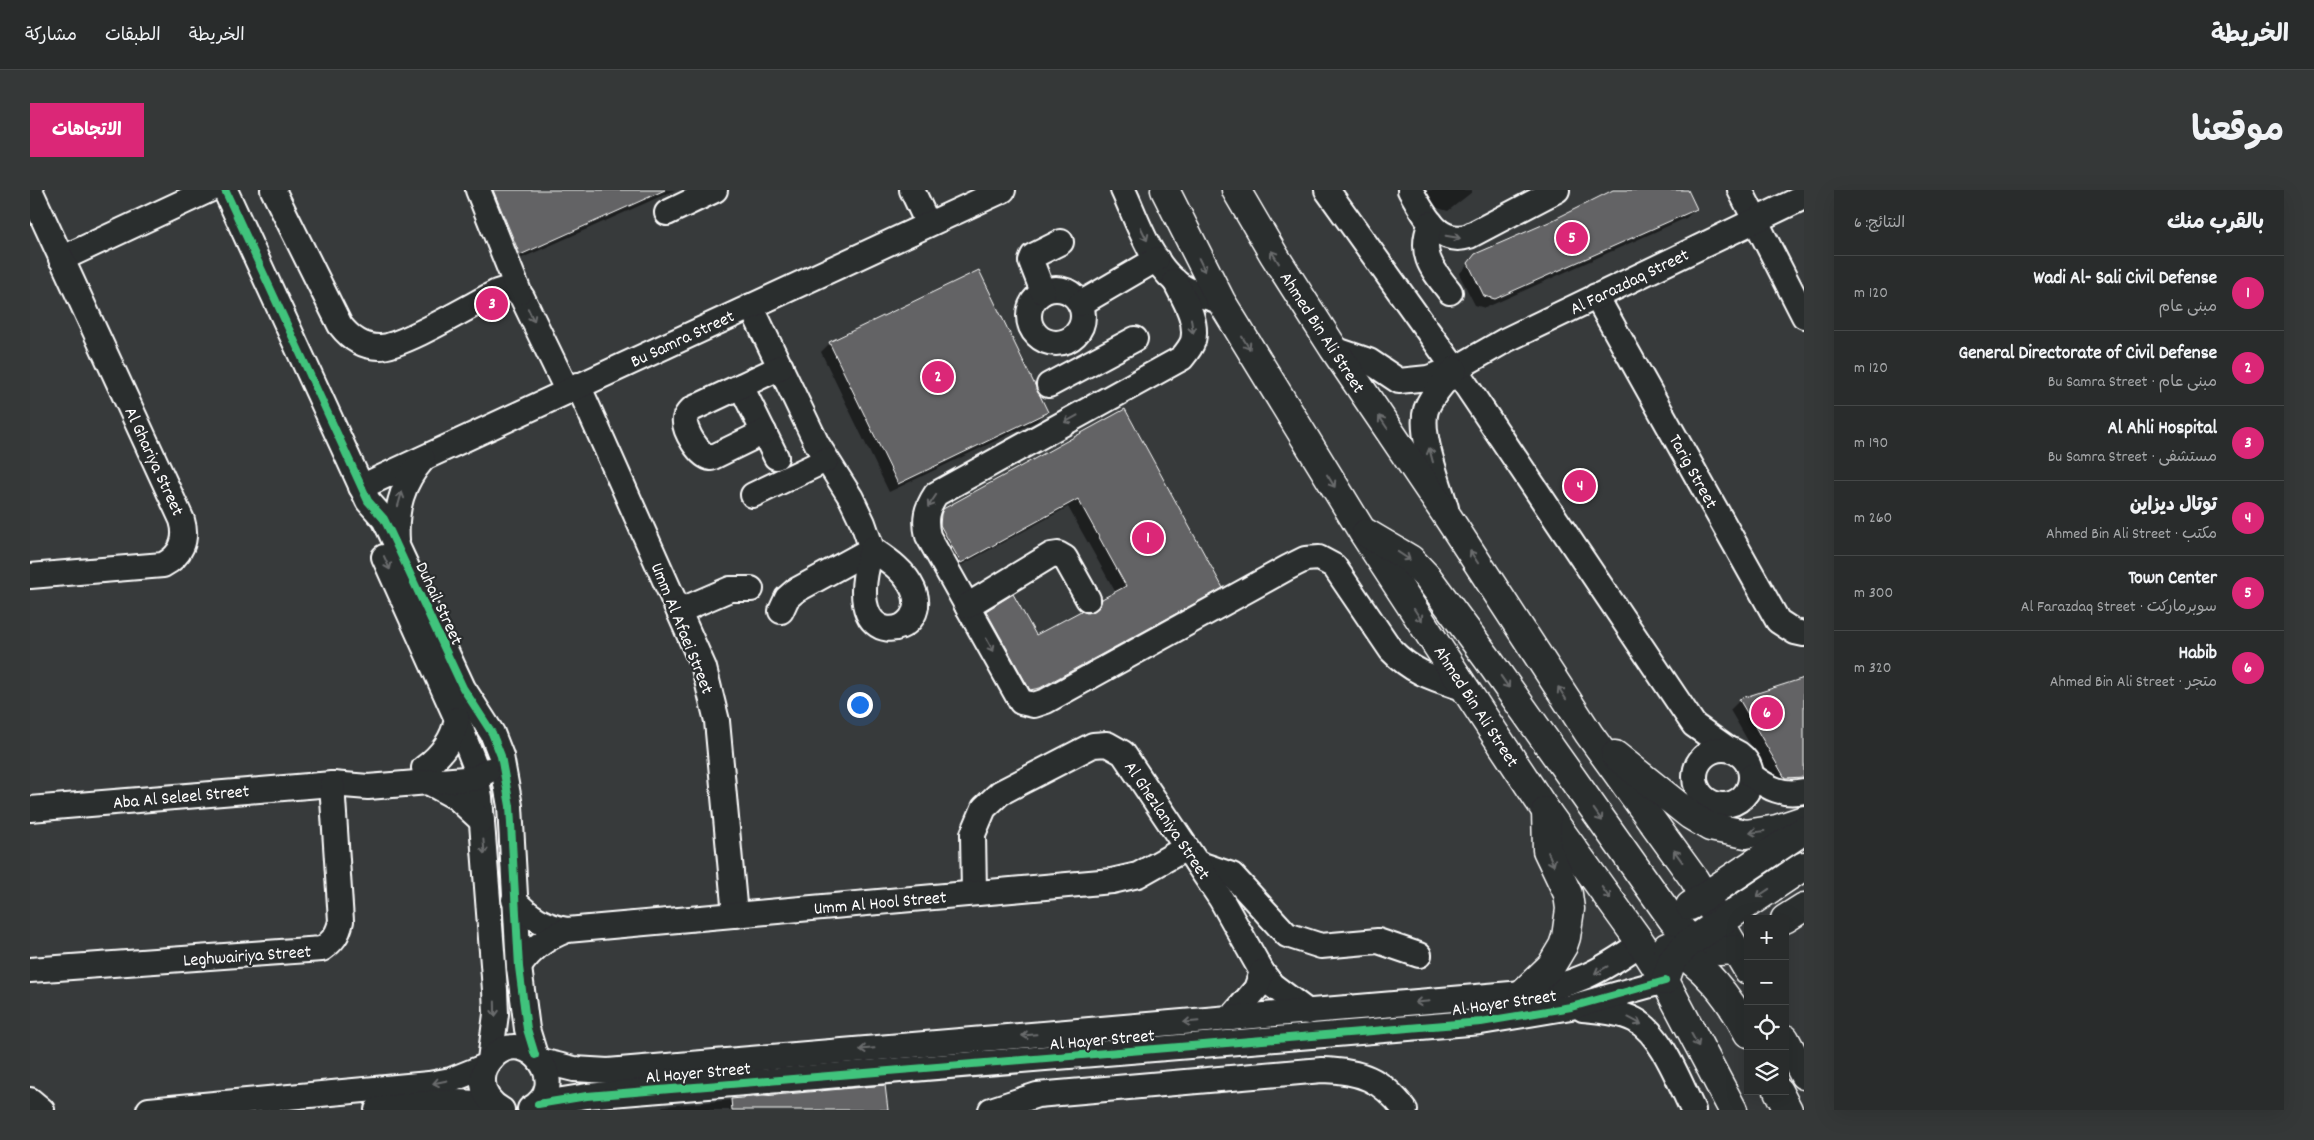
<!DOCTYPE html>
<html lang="ar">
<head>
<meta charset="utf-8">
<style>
	:root { --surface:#292c2c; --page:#353838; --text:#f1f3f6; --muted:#a5a7a9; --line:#454848; --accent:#db2777 }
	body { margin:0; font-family:Dekko,"Playpen Sans Arabic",sans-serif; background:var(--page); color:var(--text); direction:rtl }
	.controls { position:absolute; right:15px; bottom:15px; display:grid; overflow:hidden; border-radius:0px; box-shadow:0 5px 20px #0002 }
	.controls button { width:45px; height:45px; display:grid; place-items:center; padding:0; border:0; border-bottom:1px solid var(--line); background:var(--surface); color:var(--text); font:25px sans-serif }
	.you { position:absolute; left:829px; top:514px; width:18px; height:18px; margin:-12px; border:4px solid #fff; border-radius:50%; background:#1a73e8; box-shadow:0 0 0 8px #1a73e833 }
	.badge { display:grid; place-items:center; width:32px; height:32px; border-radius:50%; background:var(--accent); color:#fff; font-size:16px; font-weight:700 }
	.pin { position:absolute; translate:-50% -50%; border:2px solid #fff; box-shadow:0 1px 5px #0006 }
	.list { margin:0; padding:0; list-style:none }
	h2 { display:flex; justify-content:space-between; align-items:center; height:65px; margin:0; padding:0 20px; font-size:21px }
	h2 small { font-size:16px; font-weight:400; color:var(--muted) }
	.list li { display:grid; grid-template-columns:32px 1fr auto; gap:15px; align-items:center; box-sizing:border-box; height:75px; padding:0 20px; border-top:1px solid var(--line) }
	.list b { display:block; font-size:19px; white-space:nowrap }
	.list p { margin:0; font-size:16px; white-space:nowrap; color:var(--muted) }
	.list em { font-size:16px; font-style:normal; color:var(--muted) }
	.icon { flex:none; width:28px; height:28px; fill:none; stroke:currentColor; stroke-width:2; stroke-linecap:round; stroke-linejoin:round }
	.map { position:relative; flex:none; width:1774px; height:920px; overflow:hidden; direction:ltr; border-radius:0px }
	header { display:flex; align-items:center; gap:30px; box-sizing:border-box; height:70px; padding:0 25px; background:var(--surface); border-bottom:1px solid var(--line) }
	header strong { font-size:24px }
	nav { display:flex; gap:28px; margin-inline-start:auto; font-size:18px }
	.intro { display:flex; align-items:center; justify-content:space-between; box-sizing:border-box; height:120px; padding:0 30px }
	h1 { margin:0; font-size:35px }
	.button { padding:12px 22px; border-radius:0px; background:var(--accent); color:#fff; font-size:18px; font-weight:700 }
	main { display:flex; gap:30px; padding:0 30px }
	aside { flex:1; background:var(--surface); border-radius:0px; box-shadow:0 5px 20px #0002 }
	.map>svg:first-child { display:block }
	.shadow { fill:#0007 }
	.building { fill:#636465; stroke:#fff }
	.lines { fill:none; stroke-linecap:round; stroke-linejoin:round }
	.minor-casing { stroke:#fff; stroke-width:28 }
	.major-casing { stroke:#fff; stroke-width:31 }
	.minor { stroke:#2a2d2e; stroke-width:24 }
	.major { stroke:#2a2d2e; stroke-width:28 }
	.cycleway-casing { stroke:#2a2d2e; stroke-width:11 }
	.cycleway { stroke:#40c37c; stroke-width:8 }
	.oneway { stroke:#6a6c6d }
	.labels { text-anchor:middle; stroke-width:4.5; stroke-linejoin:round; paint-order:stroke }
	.street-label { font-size:18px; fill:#fff; stroke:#2a2d2e }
</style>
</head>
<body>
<header>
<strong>الخريطة</strong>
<nav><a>الخريطة</a><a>الطبقات</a><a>مشاركة</a></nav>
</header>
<div class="intro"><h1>موقعنا</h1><a class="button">الاتجاهات</a></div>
<main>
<aside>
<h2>بالقرب منك<small>النتائج: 6</small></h2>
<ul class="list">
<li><span class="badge">1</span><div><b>Wadi Al- Sali Civil Defense</b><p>مبنى عام</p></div><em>120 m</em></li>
<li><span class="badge">2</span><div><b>General Directorate of Civil Defense</b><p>مبنى عام · Bu Samra Street</p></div><em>120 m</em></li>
<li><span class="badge">3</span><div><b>Al Ahli Hospital</b><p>مستشفى · Bu Samra Street</p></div><em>190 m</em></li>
<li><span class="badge">4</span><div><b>توتال ديزاين</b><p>مكتب · Ahmed Bin Ali Street</p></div><em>260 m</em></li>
<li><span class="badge">5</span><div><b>Town Center</b><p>سوبرماركت · Al Farazdaq Street</p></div><em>300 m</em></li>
<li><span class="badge">6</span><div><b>Habib</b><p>متجر · Ahmed Bin Ali Street</p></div><em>320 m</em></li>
</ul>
</aside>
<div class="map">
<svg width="1774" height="920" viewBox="0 0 1774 920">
	<rect width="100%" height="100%" fill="#373a3b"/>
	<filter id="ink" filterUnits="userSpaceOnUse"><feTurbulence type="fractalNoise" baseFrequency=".02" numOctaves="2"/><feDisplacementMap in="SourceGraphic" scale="10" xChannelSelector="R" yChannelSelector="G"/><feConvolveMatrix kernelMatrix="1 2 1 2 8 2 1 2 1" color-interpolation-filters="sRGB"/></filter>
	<g filter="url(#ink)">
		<!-- shadow -->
		<g class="shadow">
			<polygon points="449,0 645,0 481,73"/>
			<polygon points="1389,0 1442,0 1442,2 1418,21 1400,16"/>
			<polygon points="1582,0 1657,0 1665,19 1656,28 1455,118 1445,115 1429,84 1446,66 1520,33"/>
			<polygon points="800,153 1016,221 1007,231 859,302 791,162"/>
			<polygon points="1094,221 1192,397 1182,407 1000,507 947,431 956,422 1006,447 1062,423 1072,410 1086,403 1038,317 921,381 904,330 914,320"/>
			<polygon points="1772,490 1774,493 1774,587 1759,596 1745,597 1700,520 1709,511"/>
			<polygon points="854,897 856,920 629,920 633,916"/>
		</g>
		<!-- building -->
		<g class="building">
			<polygon points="463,0 635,0 490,65"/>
			<polygon points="1583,0 1658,0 1667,19 1465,109 1454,106 1438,73 1445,64 1519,32"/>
			<polygon points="949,80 1018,222 868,294 799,152"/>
			<polygon points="1095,219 1193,398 1010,498 1000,500 956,421 983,404 1006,445 1051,421 1057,423 1064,421 1070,416 1072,409 1096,396 1048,309 931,373 910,335 911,324 913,319"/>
			<polygon points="1774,488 1774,587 1755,588 1709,509"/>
			<polygon points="855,895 858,920 702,920 701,909"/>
		</g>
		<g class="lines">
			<defs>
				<g id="minor">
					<polyline points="195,0 338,311 354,329 360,341 433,498 462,543 471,566 480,616 489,777 497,839 505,865"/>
					<path d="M243 0 310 135C320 148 332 157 349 157 371 158 443 114 467 102 477 98 485 98 492 107L537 200"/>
					<polyline points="448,0 489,102"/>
					<polyline points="882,0 898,34"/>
					<path d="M1093 0C1107 30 1119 69 1145 91 1157 102 1175 107 1191 111"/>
					<polyline points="1297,0 1425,179 1664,535 1698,559"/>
					<path d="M1380 0C1394 23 1407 56 1439 46L1527 0"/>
					<polyline points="1710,0 1774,126"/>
					<polyline points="637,23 685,0"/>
					<path d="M1401 33C1388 64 1402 79 1420 102"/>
					<polyline points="31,69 179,0"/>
					<path d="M1145 91C1154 109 1168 130 1163 151 1161 157 1156 163 1152 168L906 304C896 319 894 329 898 346L991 512 1004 515 1016 511 1257 378 1275 369 1289 368 1304 376 1361 460C1384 484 1406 489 1436 499"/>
					<circle cx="1026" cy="126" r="27"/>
					<polyline points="1013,102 1001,71 1003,66 1031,52"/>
					<polyline points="1566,106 1748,431 1765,442 1774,444"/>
					<polyline points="1050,114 1127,69"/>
					<polyline points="721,116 787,254 821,308 833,333 842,359 765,401 757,408 751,421"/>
					<polyline points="1304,159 1339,171 1369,191 1398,188 1425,179 1476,150 1774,7"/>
					<polyline points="548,195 674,478 687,531 705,725"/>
					<polyline points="1019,195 1105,149"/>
					<polyline points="711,196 746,267"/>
					<path d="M734 242 681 268C670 267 653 240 655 229 656 224 659 222 662 219L751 177"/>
					<polyline points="331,297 973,0"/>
					<polyline points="723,305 796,270"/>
					<path d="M1416 318C1409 293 1389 244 1396 220 1401 205 1416 191 1425 179"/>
					<path d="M367 350C365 319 372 293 393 269"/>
					<path d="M842 359C858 370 875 381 883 399 905 447 806 470 842 359Z"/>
					<polyline points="354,367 427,529 444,573 450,607 465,800 466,824 460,870"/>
					<path d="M0 386 133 375C151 366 158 350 152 330L0 0"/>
					<polyline points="937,416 1021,365 1028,364 1035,368 1058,409"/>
					<polyline points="649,421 700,399 721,399"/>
					<circle cx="1693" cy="587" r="28"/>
					<path d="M394 578C412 565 423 550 427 529"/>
					<path d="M1722 586C1738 598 1753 606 1774 601"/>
					<polyline points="398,592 427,608 452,631"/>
					<polyline points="0,619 302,594 338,597 447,588 459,580"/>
					<polyline points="1167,673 1202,685 1257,745 1291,756 1348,751 1389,765"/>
					<polyline points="944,703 943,644 954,618 970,603 1063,555 1077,554 1093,563 1191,709 1232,782 1242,795 1278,822"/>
					<path d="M484 710C499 727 515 736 537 740"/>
					<path d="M489 777C502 758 516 748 537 740L1082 691 1108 685 1156 658"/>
					<path d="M0 780 292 759C303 751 308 745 311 731L302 594"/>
					<path d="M1553 819C1570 821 1590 822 1605 830 1632 844 1650 894 1663 920"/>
					<polyline points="1201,828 1226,799 1232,782"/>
					<path d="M511 871 544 879 578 881 1493 803C1544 796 1570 782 1611 753"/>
					<polyline points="0,910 12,920"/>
					<polyline points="508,914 557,906 1451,832 1541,817 1635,791"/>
					<polyline points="119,920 399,894 421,890 456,876"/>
					<path d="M347 920C385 913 427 908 465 916"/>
					<path d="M472 920C461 914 452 903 453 889 453 880 458 872 465 865 498 836 543 895 500 919"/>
					<path d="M961 920 1007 905 1292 880C1330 881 1352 889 1375 920"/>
				</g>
				<g id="major">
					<polyline points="1135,0 1191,111 1332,341 1457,532 1516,621 1611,753 1635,791 1703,920"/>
					<polyline points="1206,0 1244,65 1304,159 1419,329 1559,544 1664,689 1718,780"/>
					<path d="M1336 343 1380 369 1398 388 1457 468 1642 729C1662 752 1672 767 1706 759"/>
					<polyline points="1585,565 1660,625 1680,637 1716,644 1747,639 1774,630"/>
					<polyline points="1660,716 1774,640"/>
					<polyline points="1755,729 1774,717"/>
					<path d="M1637 757C1673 771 1701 810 1718 843"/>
					<polyline points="1635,791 1642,771 1656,755 1774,676"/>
					<polyline points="1493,803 1521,776 1533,756 1536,747 1540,719 1538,704 1517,660 1516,621"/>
					<polyline points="1755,849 1774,885"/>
					<polyline points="1748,901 1758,920"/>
				</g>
			</defs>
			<!-- minor casing -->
			<use href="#minor" class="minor-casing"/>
			<!-- major casing -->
			<use href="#major" class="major-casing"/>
			<!-- minor -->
			<use href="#minor" class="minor"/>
			<!-- major -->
			<use href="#major" class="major"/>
			<defs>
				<g id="cycleway">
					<polyline points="195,0 338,311 354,329 360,341 433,498 462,543 471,566 480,616 489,777 497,839 505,865"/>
					<polyline points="508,914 557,906 1451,832 1541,817 1635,791"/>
				</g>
			</defs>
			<!-- cycleway casing -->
			<use href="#cycleway" class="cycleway-casing"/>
			<!-- cycleway -->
			<use href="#cycleway" class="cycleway"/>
		</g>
		<!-- one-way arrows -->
		<defs><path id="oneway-shaft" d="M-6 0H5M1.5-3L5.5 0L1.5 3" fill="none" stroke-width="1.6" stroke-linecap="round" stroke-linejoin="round" transform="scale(1.25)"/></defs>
		<g class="oneway">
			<use href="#oneway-shaft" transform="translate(1114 44) rotate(64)"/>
			<use href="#oneway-shaft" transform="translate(1423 47) rotate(10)"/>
			<use href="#oneway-shaft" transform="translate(1245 67) rotate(-122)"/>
			<use href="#oneway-shaft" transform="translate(1172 75) rotate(64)"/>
			<use href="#oneway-shaft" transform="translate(501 125) rotate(65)"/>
			<use href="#oneway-shaft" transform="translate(1162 136) rotate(82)"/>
			<use href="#oneway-shaft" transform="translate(1216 153) rotate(58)"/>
			<use href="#oneway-shaft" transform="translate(1041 229) rotate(151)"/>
			<use href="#oneway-shaft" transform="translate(1353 232) rotate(-124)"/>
			<use href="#oneway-shaft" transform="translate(1401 265) rotate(-105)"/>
			<use href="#oneway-shaft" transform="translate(1301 291) rotate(58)"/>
			<use href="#oneway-shaft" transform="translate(370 309) rotate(-74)"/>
			<use href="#oneway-shaft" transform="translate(902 311) rotate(124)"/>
			<use href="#oneway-shaft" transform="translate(1374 366) rotate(34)"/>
			<use href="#oneway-shaft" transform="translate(1444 367) rotate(-123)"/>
			<use href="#oneway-shaft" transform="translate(357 373) rotate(66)"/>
			<use href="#oneway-shaft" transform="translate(1388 425) rotate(57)"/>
			<use href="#oneway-shaft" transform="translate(960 455) rotate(61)"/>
			<use href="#oneway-shaft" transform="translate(1475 492) rotate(55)"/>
			<use href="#oneway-shaft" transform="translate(1532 503) rotate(-123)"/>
			<use href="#oneway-shaft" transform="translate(1568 625) rotate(55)"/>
			<use href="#oneway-shaft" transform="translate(1727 642) rotate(172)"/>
			<use href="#oneway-shaft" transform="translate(454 657) rotate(85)"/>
			<use href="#oneway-shaft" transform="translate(1648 666) rotate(-126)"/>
			<use href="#oneway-shaft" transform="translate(1521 669) rotate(67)"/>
			<use href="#oneway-shaft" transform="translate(1576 703) rotate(54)"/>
			<use href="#oneway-shaft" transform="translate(1733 703) rotate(146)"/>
			<use href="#oneway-shaft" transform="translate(1571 780) rotate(151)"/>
			<use href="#oneway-shaft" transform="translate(1392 812) rotate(175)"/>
			<use href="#oneway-shaft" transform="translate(465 819) rotate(89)"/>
			<use href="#oneway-shaft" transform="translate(1605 831) rotate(28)"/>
			<use href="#oneway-shaft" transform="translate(1161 832) rotate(175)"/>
			<use href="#oneway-shaft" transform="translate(999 845) rotate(175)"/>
			<use href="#oneway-shaft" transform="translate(1665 850) rotate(61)"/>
			<use href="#oneway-shaft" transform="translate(837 859) rotate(175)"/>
			<use href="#oneway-shaft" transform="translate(410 892) rotate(169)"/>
		</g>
	</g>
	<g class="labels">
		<!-- street labels -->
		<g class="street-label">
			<text transform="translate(1599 91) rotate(-26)" y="6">Al Farazdaq Street</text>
			<text transform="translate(1293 142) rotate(57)" y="6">Ahmed Bin Ali Street</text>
			<text transform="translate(652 148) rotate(-25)" y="6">Bu Samra Street</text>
			<text transform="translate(125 271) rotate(65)" y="6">Al Ghariya Street</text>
			<text transform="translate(1664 281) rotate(61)" y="6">Tarig Street</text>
			<text transform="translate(410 413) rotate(65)" y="6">Duhail Street</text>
			<text transform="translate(653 438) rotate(68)" y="6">Umm Al Afaei Street</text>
			<text transform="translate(1447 516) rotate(57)" y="6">Ahmed Bin Ali Street</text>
			<text transform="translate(151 606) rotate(-5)" y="6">Aba Al Seleel Street</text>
			<text transform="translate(1138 630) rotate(56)" y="6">Al Ghezlaniya Street</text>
			<text transform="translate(850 712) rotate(-5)" y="6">Umm Al Hool Street</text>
			<text transform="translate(217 765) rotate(-4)" y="6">Leghwairiya Street</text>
			<text transform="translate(1474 812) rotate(-8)" y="6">Al Hayer Street</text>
			<text transform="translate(1072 849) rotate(-5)" y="6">Al Hayer Street</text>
			<text transform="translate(668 882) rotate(-5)" y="6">Al Hayer Street</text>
		</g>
	</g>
</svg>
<div class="controls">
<button>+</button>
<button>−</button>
<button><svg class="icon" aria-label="locate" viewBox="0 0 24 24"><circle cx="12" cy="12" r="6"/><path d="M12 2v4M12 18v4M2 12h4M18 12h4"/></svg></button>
<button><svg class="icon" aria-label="layers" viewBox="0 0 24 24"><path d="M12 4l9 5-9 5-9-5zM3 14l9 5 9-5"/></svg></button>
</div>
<div class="you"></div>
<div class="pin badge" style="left:1118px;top:348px">1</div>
<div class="pin badge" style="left:908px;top:187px">2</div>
<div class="pin badge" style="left:462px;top:114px">3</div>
<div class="pin badge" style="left:1550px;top:296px">4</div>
<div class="pin badge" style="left:1542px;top:48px">5</div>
<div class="pin badge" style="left:1737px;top:523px">6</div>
</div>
</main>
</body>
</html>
